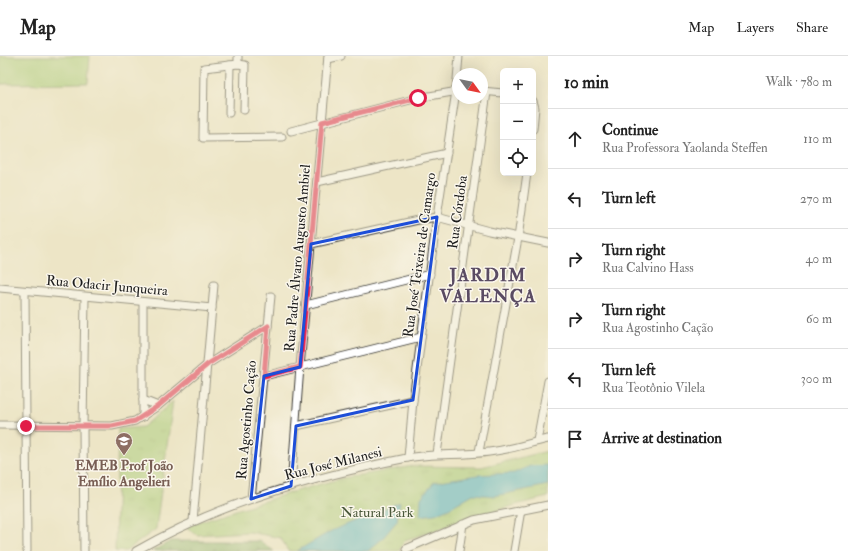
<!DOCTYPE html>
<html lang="en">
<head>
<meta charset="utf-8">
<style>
	:root { --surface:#fff; --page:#f6f6f6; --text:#222; --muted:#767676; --line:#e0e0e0 }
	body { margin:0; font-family:"IM FELL Double Pica",serif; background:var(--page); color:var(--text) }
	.controls { position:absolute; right:12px; top:12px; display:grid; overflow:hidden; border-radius:6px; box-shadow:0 4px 16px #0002 }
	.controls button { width:36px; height:36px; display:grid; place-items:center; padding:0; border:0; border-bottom:1px solid var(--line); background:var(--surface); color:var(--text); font:20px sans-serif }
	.compass { position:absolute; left:452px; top:12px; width:36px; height:36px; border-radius:50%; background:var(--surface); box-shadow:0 4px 16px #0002; rotate:123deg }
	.stop { position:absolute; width:12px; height:12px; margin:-9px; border:3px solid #e11d48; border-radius:50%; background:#fff }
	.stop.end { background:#e11d48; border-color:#fff; box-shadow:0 1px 4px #0008 }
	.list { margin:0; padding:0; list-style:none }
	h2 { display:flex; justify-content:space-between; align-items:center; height:52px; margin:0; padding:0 16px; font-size:17px }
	h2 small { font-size:13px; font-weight:400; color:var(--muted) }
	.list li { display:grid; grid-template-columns:26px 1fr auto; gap:12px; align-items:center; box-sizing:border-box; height:60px; padding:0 16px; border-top:1px solid var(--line) }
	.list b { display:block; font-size:15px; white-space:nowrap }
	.list p { margin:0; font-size:13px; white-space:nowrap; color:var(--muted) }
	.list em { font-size:13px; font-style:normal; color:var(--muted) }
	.icon { flex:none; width:22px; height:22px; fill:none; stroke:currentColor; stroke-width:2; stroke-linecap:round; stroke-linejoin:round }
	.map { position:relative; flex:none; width:548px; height:495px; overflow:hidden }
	header { display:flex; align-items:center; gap:24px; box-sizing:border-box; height:56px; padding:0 20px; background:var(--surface); border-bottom:1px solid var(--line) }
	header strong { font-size:19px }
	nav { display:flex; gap:22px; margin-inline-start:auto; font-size:14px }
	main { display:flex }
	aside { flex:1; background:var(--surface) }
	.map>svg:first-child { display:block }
	.grass { fill:#a3ca74; stroke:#607348 }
	.forest { fill:url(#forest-firs); stroke:#4f6541 }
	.park { fill:url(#park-tufts); stroke:#607348 }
	.water { fill:#48b0c7; stroke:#326672 }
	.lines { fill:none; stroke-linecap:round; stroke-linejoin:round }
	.minor-casing { stroke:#3b3a36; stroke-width:9 }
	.minor { stroke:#fff; stroke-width:7 }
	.route { stroke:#e11d48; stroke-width:5 }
	.marked { fill:none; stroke:#1d4ed8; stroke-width:3; stroke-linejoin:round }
	.labels { text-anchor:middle; stroke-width:3; stroke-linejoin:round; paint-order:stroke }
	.street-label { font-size:14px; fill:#1c1c1c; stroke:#fbf7ec }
	.education-label { font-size:14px; font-weight:bold; fill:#785e54; stroke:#fbf7ec }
	.park-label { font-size:14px; fill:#4b593b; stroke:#fbf7ec }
	.district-label { font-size:18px; font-weight:bold; letter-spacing:1px; fill:#5a4b63; stroke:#fbf7ec }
</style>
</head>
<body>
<header>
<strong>Map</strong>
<nav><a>Map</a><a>Layers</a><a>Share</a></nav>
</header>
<main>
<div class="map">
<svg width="548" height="495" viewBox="0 0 548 495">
	<defs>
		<pattern id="forest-firs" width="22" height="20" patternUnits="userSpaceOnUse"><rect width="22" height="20" fill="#82ae66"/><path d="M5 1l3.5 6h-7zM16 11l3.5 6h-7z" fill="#6a8d53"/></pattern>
		<pattern id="park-tufts" width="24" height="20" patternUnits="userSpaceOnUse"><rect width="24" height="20" fill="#a3ca74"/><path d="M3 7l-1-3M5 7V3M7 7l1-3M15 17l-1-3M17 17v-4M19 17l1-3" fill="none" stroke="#8cad64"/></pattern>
	</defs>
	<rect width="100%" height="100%" fill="#fbf7ec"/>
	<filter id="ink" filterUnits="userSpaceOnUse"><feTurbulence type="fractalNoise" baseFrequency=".025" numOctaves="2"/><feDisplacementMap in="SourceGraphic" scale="8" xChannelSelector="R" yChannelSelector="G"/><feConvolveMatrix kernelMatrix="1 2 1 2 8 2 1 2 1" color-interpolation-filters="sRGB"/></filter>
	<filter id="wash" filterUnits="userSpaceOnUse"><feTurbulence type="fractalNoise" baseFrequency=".012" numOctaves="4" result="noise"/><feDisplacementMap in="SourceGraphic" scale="16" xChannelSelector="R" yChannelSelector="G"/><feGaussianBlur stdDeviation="0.9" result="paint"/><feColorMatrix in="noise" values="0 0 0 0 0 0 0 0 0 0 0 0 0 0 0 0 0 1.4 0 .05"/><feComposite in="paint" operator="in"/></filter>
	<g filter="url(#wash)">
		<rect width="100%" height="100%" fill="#ede5c6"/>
		<!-- grass -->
		<polygon class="grass" points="0,0 90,0 88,27 0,28"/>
		<!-- forest -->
		<polygon class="forest" points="171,485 260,485 274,495 152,495"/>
		<!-- park -->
		<g class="park">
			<polygon points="173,345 156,473 126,495 115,495 118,373 143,371"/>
			<polygon points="548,395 548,441 515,449 405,484 399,495 288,495 281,482 249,476 197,479 185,470 299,434 343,422 413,410 481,411"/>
		</g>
		<!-- water -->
		<g class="water">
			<polygon points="548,409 548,429 495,440 473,438 451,451 435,458 420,460 421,442 434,426 477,419 514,417 530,410"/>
			<polygon points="400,446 397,465 382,483 368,495 297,495 331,475"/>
		</g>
	</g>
	<g filter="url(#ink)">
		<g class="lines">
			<defs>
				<g id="minor">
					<polyline points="238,0 238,8 204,12 203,82 282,81"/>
					<polyline points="328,3 341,0"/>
					<polyline points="238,8 245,9 244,54"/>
					<polyline points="482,35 503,37"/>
					<polyline points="533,45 535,52 533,73"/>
					<polyline points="229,57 230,9"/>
					<polyline points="291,75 418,42 458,35"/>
					<polyline points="317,126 447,97"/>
					<polyline points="311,188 418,164 437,161 489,175 548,187"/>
					<polyline points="0,232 212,252"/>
					<polyline points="25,235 27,495"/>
					<polyline points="143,246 143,361"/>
					<polyline points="306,249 430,218"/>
					<polyline points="264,320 421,281"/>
					<polyline points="143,344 158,350"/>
					<polyline points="0,369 112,370 135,365 158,350 208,308 268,270"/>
					<polyline points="296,370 413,344"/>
					<polyline points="537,385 548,325"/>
					<polyline points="479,396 518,182 527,117"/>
					<polyline points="437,398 487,36"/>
					<polyline points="408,402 413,344 437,161 456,35 459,0"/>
					<polyline points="291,430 300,311 328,0"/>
					<polyline points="251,443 271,240"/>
					<polyline points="193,465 214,229"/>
					<polyline points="406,493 474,464 548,449"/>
					<polyline points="84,495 83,370 85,241"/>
					<path d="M136 495C219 447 313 421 407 402 434 397 462 400 489 396 509 394 529 387 548 383"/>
					<polyline points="459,495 463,468"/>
					<polyline points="514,495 521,454"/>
				</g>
			</defs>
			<!-- minor casing -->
			<use href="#minor" class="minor-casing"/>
			<!-- minor -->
			<use href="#minor" class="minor"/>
		</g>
	</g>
	<g class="lines" filter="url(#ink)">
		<!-- route -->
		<polyline class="route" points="26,370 112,370 135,365 158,350 208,308 268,270 264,320 300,311 322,66 418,42"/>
	</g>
	<!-- marked area -->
	<path d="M0 0H548V495H0ZM437 161 413 344 296 370 291 430 251 443 264 320 300 311 311 188Z" fill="#ede5c6" fill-opacity=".55" fill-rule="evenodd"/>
	<path class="marked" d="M437 161 413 344 296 370 291 430 251 443 264 320 300 311 311 188Z"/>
	<!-- icons -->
	<defs>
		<symbol id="school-pin" viewBox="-11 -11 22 30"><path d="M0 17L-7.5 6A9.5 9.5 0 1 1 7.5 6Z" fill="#8d6e63" stroke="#fbf7ec"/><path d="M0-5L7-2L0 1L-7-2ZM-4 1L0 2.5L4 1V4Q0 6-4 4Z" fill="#fff"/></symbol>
	</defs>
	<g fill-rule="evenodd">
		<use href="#school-pin" x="114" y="375" width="20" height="27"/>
	</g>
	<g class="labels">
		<!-- street labels -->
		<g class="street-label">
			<text transform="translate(457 156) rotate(-82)" y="5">Rua Córdoba</text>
			<text transform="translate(419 199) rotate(-82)" y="5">Rua José Teixeira de Camargo</text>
			<text transform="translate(297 202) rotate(-85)" y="5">Rua Padre Álvaro Augusto Ambiel</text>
			<text transform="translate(107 229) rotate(5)" y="5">Rua Odacir Junqueira</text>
			<text transform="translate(246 364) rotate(-85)" y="5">Rua Agostinho Cação</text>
			<text transform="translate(333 407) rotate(-14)" y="5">Rua José Milanesi</text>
		</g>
		<!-- education labels -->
		<g class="education-label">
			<text x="124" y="414">EMEB Prof João<tspan x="124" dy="16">Emílio Angelieri</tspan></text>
		</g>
		<!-- park labels -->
		<g class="park-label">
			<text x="377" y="461">Natural Park</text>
		</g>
		<!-- district labels -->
		<g class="district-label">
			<text x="488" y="225">JARDIM<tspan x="488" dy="21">VALENÇA</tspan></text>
		</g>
	</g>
</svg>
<div class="controls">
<button>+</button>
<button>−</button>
<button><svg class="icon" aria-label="locate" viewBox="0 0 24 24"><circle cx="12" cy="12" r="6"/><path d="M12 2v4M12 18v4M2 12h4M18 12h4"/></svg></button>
</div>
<svg class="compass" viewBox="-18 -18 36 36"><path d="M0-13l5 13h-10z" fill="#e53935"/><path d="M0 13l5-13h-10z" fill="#767676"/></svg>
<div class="stop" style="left:418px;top:42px"></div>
<div class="stop end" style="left:26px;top:370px"></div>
</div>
<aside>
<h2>10 min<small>Walk · 780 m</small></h2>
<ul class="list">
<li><svg class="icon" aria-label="ahead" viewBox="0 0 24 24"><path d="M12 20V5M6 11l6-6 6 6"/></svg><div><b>Continue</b><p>Rua Professora Yaolanda Steffen</p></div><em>110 m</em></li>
<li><svg class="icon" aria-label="left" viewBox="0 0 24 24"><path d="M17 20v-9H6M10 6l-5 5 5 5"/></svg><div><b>Turn left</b></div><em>270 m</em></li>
<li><svg class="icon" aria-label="right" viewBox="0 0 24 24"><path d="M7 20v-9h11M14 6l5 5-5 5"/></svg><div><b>Turn right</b><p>Rua Calvino Hass</p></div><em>40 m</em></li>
<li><svg class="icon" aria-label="right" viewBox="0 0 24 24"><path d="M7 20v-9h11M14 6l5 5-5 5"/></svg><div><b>Turn right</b><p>Rua Agostinho Cação</p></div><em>60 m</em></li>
<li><svg class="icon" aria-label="left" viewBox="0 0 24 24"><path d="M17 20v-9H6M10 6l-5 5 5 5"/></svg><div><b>Turn left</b><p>Rua Teotônio Vilela</p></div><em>300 m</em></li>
<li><svg class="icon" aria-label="arrive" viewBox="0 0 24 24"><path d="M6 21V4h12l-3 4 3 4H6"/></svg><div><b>Arrive at destination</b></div></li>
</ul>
</aside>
</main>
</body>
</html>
